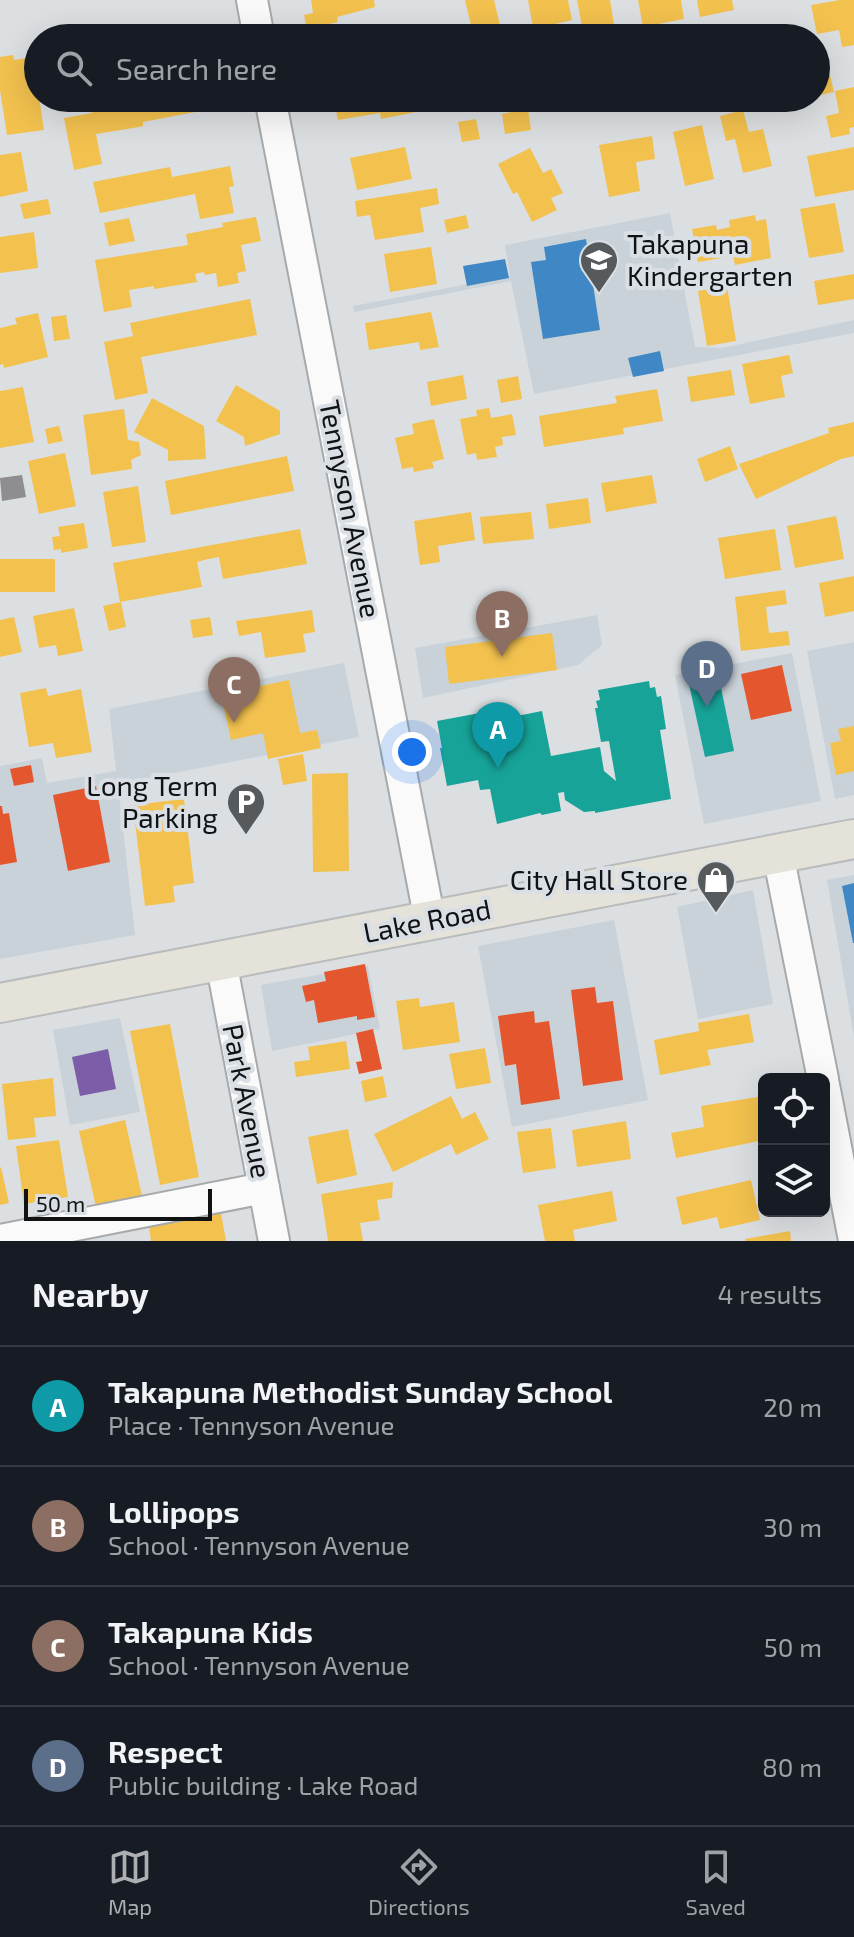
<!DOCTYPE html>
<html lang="en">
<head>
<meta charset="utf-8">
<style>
	:root { --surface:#171b24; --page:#20242c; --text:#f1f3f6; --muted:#9ea1a6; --line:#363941; --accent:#acaeb1 }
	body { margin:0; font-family:"Exo 2",sans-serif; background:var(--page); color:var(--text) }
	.controls { position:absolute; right:24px; bottom:24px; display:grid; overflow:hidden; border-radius:12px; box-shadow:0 8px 32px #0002 }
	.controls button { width:72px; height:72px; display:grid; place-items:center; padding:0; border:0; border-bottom:2px solid var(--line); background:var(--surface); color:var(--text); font:40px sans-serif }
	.scale { position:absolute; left:24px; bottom:20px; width:188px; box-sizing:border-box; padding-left:8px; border:4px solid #101214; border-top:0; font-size:22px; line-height:28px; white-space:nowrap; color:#101214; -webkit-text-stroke:6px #d9dfe4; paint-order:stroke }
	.you { position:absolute; left:412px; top:752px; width:28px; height:28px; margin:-20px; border:6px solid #fff; border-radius:50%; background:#1a73e8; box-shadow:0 0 0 12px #1a73e833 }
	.badge { display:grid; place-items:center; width:52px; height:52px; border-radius:50%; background:var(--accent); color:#fff; font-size:26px; font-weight:700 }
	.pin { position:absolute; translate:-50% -66px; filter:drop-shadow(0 2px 4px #0008) }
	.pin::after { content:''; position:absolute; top:42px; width:28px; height:24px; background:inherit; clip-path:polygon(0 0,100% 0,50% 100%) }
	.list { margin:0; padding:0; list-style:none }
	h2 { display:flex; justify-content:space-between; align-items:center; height:104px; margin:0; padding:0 32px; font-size:34px }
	h2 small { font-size:26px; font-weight:400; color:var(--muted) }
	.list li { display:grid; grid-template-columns:52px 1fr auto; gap:24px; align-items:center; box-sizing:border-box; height:120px; padding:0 32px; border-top:2px solid var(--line) }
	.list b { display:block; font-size:30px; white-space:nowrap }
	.list p { margin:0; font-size:26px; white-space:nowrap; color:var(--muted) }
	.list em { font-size:26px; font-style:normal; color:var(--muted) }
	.icon { flex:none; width:44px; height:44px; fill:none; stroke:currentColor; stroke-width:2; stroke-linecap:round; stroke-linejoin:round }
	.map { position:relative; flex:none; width:854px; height:1241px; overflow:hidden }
	.search { position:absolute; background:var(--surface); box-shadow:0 8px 32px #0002; left:24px; right:24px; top:24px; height:88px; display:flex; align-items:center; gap:20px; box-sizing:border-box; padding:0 28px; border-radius:44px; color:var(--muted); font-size:30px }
	.sheet { height:584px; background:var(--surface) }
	nav { display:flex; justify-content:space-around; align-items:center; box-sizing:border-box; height:112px; border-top:2px solid var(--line); background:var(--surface); font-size:22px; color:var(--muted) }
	nav a { display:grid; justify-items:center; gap:4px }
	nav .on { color:var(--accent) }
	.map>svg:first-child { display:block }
	.built { fill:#c9d2d8 }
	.homes { fill:#f2c14e }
	.shops { fill:#e4572e }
	.offices { fill:#7b5ea7 }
	.schools { fill:#3f88c5 }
	.public { fill:#17a398 }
	.industry { fill:#8d8d92 }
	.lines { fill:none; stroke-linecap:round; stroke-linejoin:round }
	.minor-casing { stroke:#a7a9ab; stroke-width:34 }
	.major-casing { stroke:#b9bbbd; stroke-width:42 }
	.minor { stroke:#fafafa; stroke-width:30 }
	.major { stroke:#e4e2d9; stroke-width:38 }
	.labels { text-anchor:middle; stroke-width:8; stroke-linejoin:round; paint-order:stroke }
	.poi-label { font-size:28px; fill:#101214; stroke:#d9dfe4; text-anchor:end }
	.street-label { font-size:28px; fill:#101214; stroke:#d9dfe4 }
</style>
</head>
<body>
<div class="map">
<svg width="854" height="1241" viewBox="0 0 854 1241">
	<rect width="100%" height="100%" fill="#dcdfe1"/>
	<!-- built -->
	<g class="built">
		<polygon points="670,213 695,347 722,348 854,320 854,333 534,394 511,281 354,312 353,306 510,276 505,245"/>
		<polygon points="597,615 602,645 578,665 423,698 415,648"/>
		<polygon points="854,642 854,795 835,799 807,651"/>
		<polygon points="792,653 821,801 704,824 675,675"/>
		<polygon points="344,663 359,737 118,784 135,935 0,959 0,766 42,758 47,783 116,771 109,709"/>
		<polygon points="854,875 854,1037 827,880"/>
		<polygon points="753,890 773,1004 698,1019 677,907"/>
		<polygon points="614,920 648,1100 512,1127 478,946"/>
		<polygon points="368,966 380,1029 272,1051 261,985"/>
		<polygon points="120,1018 140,1112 70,1125 53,1030"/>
	</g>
	<!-- homes -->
	<g class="homes">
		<polygon points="311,0 374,0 375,7 337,17 338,22 307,29 304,15 313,13"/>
		<polygon points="465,0 494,0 503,38 474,38"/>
		<polygon points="528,0 568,0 572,20 551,25 551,29 534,33"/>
		<polygon points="577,0 610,0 615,30 628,27 630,38 584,38"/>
		<polygon points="638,0 681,0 684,19 643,27"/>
		<polygon points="697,0 732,0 734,10 700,17"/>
		<polygon points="840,0 854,0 854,45 842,47 839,30 817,34 811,5"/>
		<polygon points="13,55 14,60 33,57 44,130 7,135 0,90 0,57"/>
		<polygon points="830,75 834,92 816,96 816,78"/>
		<polygon points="854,87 854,127 849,128 850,134 831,138 826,116 839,113 835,91"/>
		<polygon points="107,98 209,98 211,109 143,122 143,126 139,127 96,134 102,164 74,170 64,118 92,113 90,102"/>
		<polygon points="333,98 429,98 431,109 381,119 380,113 338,120"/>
		<polygon points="528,109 531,130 505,134 502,114"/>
		<polygon points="743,110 749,132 763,129 772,166 743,173 735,139 726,141 720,116"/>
		<polygon points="476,119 480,139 462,142 458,122"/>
		<polygon points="702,125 714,179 685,186 673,132"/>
		<polygon points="652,136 655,159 636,162 640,191 609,197 599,145"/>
		<polygon points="405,147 412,179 357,190 350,158"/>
		<polygon points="854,147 854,190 815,197 807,156"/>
		<polygon points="530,148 543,173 551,169 563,193 551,198 557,210 532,222 517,192 513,194 498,164"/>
		<polygon points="21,152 28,191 0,197 0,155"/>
		<polygon points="230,166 234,186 229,187 234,213 200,219 195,194 100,213 93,182 170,167 172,177"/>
		<polygon points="437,188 439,204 420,208 424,232 375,240 370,215 357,217 355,201"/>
		<polygon points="48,199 51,214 24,219 20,204"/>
		<polygon points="835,203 844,252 809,258 800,209"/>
		<polygon points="466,215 469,228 447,233 444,220"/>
		<polygon points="755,215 756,221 766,219 771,258 735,265 733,256 698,262 692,229 716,225 717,230 730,227 729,220"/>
		<polygon points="256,217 261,241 241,245 246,271 237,273 239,283 218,287 216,273 205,275 204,272 199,273 195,274 197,282 154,289 154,286 129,290 132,307 104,312 95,260 188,245 186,234 223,227 222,223"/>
		<polygon points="129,218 135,241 109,246 104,223"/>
		<polygon points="34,232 38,268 0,273 0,237"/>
		<polygon points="431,247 437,284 390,292 384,254"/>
		<polygon points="854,274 854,299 818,305 814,281"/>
		<polygon points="727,286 736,341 707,346 698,291"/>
		<polygon points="250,299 257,335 141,357 148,393 115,400 104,342 133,336 130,323"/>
		<polygon points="431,312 439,347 420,350 419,342 369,350 365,323"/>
		<polygon points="38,313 48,357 4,368 3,364 0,365 0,328 17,324 15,318"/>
		<polygon points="66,315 70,339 54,341 51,317"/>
		<polygon points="789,355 793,373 781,376 785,397 750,404 742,364"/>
		<polygon points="731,370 735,395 691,402 687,377"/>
		<polygon points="463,375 467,399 431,406 427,382"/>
		<polygon points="518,376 522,399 501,403 497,380"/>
		<polygon points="236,385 280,411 280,434 245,446 244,437 216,421"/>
		<polygon points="23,387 34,442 0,448 0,391"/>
		<polygon points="657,389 663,421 623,428 624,434 544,447 539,416 617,403 615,396"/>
		<polygon points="152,398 204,426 206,459 168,461 168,450 134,432"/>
		<polygon points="489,408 491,418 512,414 516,435 502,437 503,445 495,447 497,457 477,460 476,453 467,455 460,419 477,416 476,410"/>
		<polygon points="124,409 128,440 139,442 141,455 131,460 132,469 91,475 83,415"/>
		<polygon points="434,419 444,459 432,462 434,468 414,472 413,467 402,469 395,438 414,434 412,424"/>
		<polygon points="854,422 854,456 841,459 756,499 739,464 829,433 828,428"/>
		<polygon points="59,426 63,441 48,444 45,429"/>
		<polygon points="730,446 738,469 705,482 697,459"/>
		<polygon points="65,453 76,506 39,514 28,461"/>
		<polygon points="287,456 294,491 171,515 165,481"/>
		<polygon points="652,475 657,503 606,512 601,483"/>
		<polygon points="138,486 146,542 112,547 103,492"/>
		<polygon points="588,498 591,523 549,529 546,504"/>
		<polygon points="471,512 475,540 438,546 440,562 420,565 414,521"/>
		<polygon points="531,512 534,539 483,544 480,517"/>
		<polygon points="836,516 844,559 795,568 787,526"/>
		<polygon points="84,523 88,548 61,553 61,549 54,550 52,537 60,536 58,527"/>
		<polygon points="300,529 307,564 223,579 219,557 208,559 197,562 202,587 120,602 113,563"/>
		<polygon points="775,529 781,570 725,579 718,538"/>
		<rect x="0" y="559" width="55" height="33"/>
		<polygon points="854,576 854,611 825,617 819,583"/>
		<polygon points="785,590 787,604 766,607 769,633 788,631 790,645 741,651 735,597"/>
		<polygon points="121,602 126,627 109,631 103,606"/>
		<polygon points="74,608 83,651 58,656 56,645 39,648 33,616"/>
		<polygon points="312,610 315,632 303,634 306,652 265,658 261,632 239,636 236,621"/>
		<polygon points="14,617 22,652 0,657 0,620"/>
		<polygon points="210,617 213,635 193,638 190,620"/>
		<polygon points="552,633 557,670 449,684 445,647"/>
		<polygon points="289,680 300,733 317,730 321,748 268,759 263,733 231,740 221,694"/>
		<polygon points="46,688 48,696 81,689 92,752 56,758 53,743 29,747 20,693"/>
		<polygon points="854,726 854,771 836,775 830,743 841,741 838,729"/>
		<polygon points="303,754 307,781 283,785 278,759"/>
		<polygon points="348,773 349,871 313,872 312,774"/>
		<polygon points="184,799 194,883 173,886 175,902 145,906 133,805"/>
		<polygon points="419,998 420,1007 454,1002 460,1042 403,1050 396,1001"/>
		<polygon points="749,1014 754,1042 707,1050 711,1065 660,1075 654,1040 699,1031 698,1023"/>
		<polygon points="170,1024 199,1177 160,1185 130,1031"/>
		<polygon points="346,1041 350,1069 296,1077 294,1062 310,1060 308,1047"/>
		<polygon points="485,1048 491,1083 456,1089 449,1054"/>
		<polygon points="383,1076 387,1097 365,1102 361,1081"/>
		<polygon points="53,1078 56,1116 34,1118 36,1137 8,1140 2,1084"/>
		<polygon points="451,1096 462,1119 475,1112 489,1139 456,1155 451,1144 393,1172 374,1134"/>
		<polygon points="764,1096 764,1140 676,1158 671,1133 704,1127 701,1106"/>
		<polygon points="125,1120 142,1196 96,1207 79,1131"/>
		<polygon points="626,1121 631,1159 577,1167 572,1130"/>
		<polygon points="551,1128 556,1168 523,1173 517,1132"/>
		<polygon points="348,1129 357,1175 317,1184 308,1137"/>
		<polygon points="59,1140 68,1197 24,1204 16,1146"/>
		<polygon points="1,1167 9,1203 0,1205 0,1168"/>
		<polygon points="751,1180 760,1220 720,1229 717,1217 682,1225 676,1197"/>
		<polygon points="393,1182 392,1198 377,1200 380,1220 360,1223 363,1241 328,1241 321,1194"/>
		<polygon points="612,1191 617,1221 573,1230 575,1241 545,1241 538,1205"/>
		<polygon points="221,1213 226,1241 151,1241 149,1227"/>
		<polygon points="790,1231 791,1241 745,1241 745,1239"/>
	</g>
	<!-- shops -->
	<g class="shops">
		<polygon points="782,665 792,711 751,720 741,674"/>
		<polygon points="31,765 34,782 14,786 10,769"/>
		<polygon points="96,786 110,862 68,871 53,795"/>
		<polygon points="0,806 2,806 3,814 9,813 17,862 0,865"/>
		<polygon points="365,964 375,1017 357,1020 357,1016 318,1023 314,1000 306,1002 302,986 326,981 324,972"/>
		<polygon points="595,987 597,1003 613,1001 623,1080 583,1086 571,990"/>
		<polygon points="534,1011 535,1023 549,1021 560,1099 521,1105 516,1064 505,1066 498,1016"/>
		<polygon points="373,1029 382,1069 359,1074 356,1062 362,1061 356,1033"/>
	</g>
	<!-- offices -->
	<polygon class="offices" points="108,1049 116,1089 80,1096 72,1057"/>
	<!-- schools -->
	<g class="schools">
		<polygon points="586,239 600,330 543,339 531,262 546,260 544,247"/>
		<polygon points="505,259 509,278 467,286 463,266"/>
		<polygon points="660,351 664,371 633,377 628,358"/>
		<polygon points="854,883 854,943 853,943 842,886"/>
	</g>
	<!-- public -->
	<g class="public">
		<polygon points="717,668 734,751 705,757 687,675"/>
		<polygon points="649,681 650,688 655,687 657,697 661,696 666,729 660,730 671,799 595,813 595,811 584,812 565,800 564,792 558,793 561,811 542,815 540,813 497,824 490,789 480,790 478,780 447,786 440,748 442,748 437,721 485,712 487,722 542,711 551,756 600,747 604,771 616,781 609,741 601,742 595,708 598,708 596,701 600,700 598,690"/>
	</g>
	<!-- industry -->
	<polygon class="industry" points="22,475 26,497 2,501 0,478"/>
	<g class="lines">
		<defs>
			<g id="minor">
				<polyline points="252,0 259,38"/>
				<polyline points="270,98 430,921"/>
				<polyline points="778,854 823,1079"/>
				<polyline points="221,961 274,1241"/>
				<polyline points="824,1085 854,1240"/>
				<polyline points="0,1240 264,1188"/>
			</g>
			<polyline id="major" points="0,1003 854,839"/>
		</defs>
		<!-- minor casing -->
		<use href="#minor" class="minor-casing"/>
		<!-- major casing -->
		<use href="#major" class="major-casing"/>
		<!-- minor -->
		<use href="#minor" class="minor"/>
		<!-- major -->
		<use href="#major" class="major"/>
	</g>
	<!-- icons -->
	<defs>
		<symbol id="school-pin" viewBox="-11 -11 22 30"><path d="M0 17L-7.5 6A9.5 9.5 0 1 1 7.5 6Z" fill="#575a5c" stroke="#d9dfe4"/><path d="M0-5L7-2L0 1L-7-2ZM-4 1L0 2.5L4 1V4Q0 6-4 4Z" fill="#fff"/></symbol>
		<symbol id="parking-pin" viewBox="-11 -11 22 30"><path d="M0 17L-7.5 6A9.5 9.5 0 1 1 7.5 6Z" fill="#575a5c" stroke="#d9dfe4"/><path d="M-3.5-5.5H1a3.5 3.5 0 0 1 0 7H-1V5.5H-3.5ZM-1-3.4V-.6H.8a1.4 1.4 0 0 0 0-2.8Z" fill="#fff"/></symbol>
		<symbol id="shop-pin" viewBox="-11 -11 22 30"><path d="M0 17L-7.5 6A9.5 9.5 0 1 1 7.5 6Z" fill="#575a5c" stroke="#d9dfe4"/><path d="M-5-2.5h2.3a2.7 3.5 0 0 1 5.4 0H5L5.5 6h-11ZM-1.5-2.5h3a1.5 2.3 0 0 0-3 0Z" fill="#fff"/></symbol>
	</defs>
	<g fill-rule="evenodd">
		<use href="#school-pin" x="577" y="238" width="44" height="60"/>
		<use href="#parking-pin" x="224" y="780" width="44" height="60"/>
		<use href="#shop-pin" x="694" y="858" width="44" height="60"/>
	</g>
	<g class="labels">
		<!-- poi labels -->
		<g class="poi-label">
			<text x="627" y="254" text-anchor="start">Takapuna<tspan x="627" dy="32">Kindergarten</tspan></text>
			<text x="218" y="796">Long Term<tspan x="218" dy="32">Parking</tspan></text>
			<text x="688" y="890">City Hall Store</text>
		</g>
		<!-- street labels -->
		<g class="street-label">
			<text transform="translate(350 509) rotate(79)" y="10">Tennyson Avenue</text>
			<text transform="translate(427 921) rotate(-11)" y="10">Lake Road</text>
			<text transform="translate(247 1101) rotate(79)" y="10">Park Avenue</text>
		</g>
	</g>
</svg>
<div class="controls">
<button><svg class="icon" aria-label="locate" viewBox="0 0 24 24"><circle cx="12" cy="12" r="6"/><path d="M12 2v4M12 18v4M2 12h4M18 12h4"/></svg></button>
<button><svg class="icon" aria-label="layers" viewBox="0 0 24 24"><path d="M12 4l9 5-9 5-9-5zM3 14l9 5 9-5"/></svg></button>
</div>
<div class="scale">50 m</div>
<div class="you"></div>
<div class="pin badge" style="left:498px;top:768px;background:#0f9aa8">A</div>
<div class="pin badge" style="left:502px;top:657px;background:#8d6e63">B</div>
<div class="pin badge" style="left:234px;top:723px;background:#8d6e63">C</div>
<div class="pin badge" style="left:707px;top:707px;background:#5c6f8a">D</div>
<div class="search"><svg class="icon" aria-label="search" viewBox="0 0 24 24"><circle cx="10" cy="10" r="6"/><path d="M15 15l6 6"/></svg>Search here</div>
</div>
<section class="sheet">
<h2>Nearby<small>4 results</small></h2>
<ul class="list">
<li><span class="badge" style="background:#0f9aa8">A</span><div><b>Takapuna Methodist Sunday School</b><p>Place · Tennyson Avenue</p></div><em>20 m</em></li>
<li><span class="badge" style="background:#8d6e63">B</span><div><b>Lollipops</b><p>School · Tennyson Avenue</p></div><em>30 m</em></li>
<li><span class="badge" style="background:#8d6e63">C</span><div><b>Takapuna Kids</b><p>School · Tennyson Avenue</p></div><em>50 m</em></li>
<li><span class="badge" style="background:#5c6f8a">D</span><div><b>Respect</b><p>Public building · Lake Road</p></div><em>80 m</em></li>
</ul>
</section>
<nav>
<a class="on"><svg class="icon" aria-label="map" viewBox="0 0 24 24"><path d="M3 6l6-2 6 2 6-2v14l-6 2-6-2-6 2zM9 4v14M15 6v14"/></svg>Map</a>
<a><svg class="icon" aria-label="directions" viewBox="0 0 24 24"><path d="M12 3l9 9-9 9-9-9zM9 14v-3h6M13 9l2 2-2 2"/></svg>Directions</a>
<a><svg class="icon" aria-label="saved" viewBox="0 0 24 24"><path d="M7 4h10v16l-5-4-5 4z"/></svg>Saved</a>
</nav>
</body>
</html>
